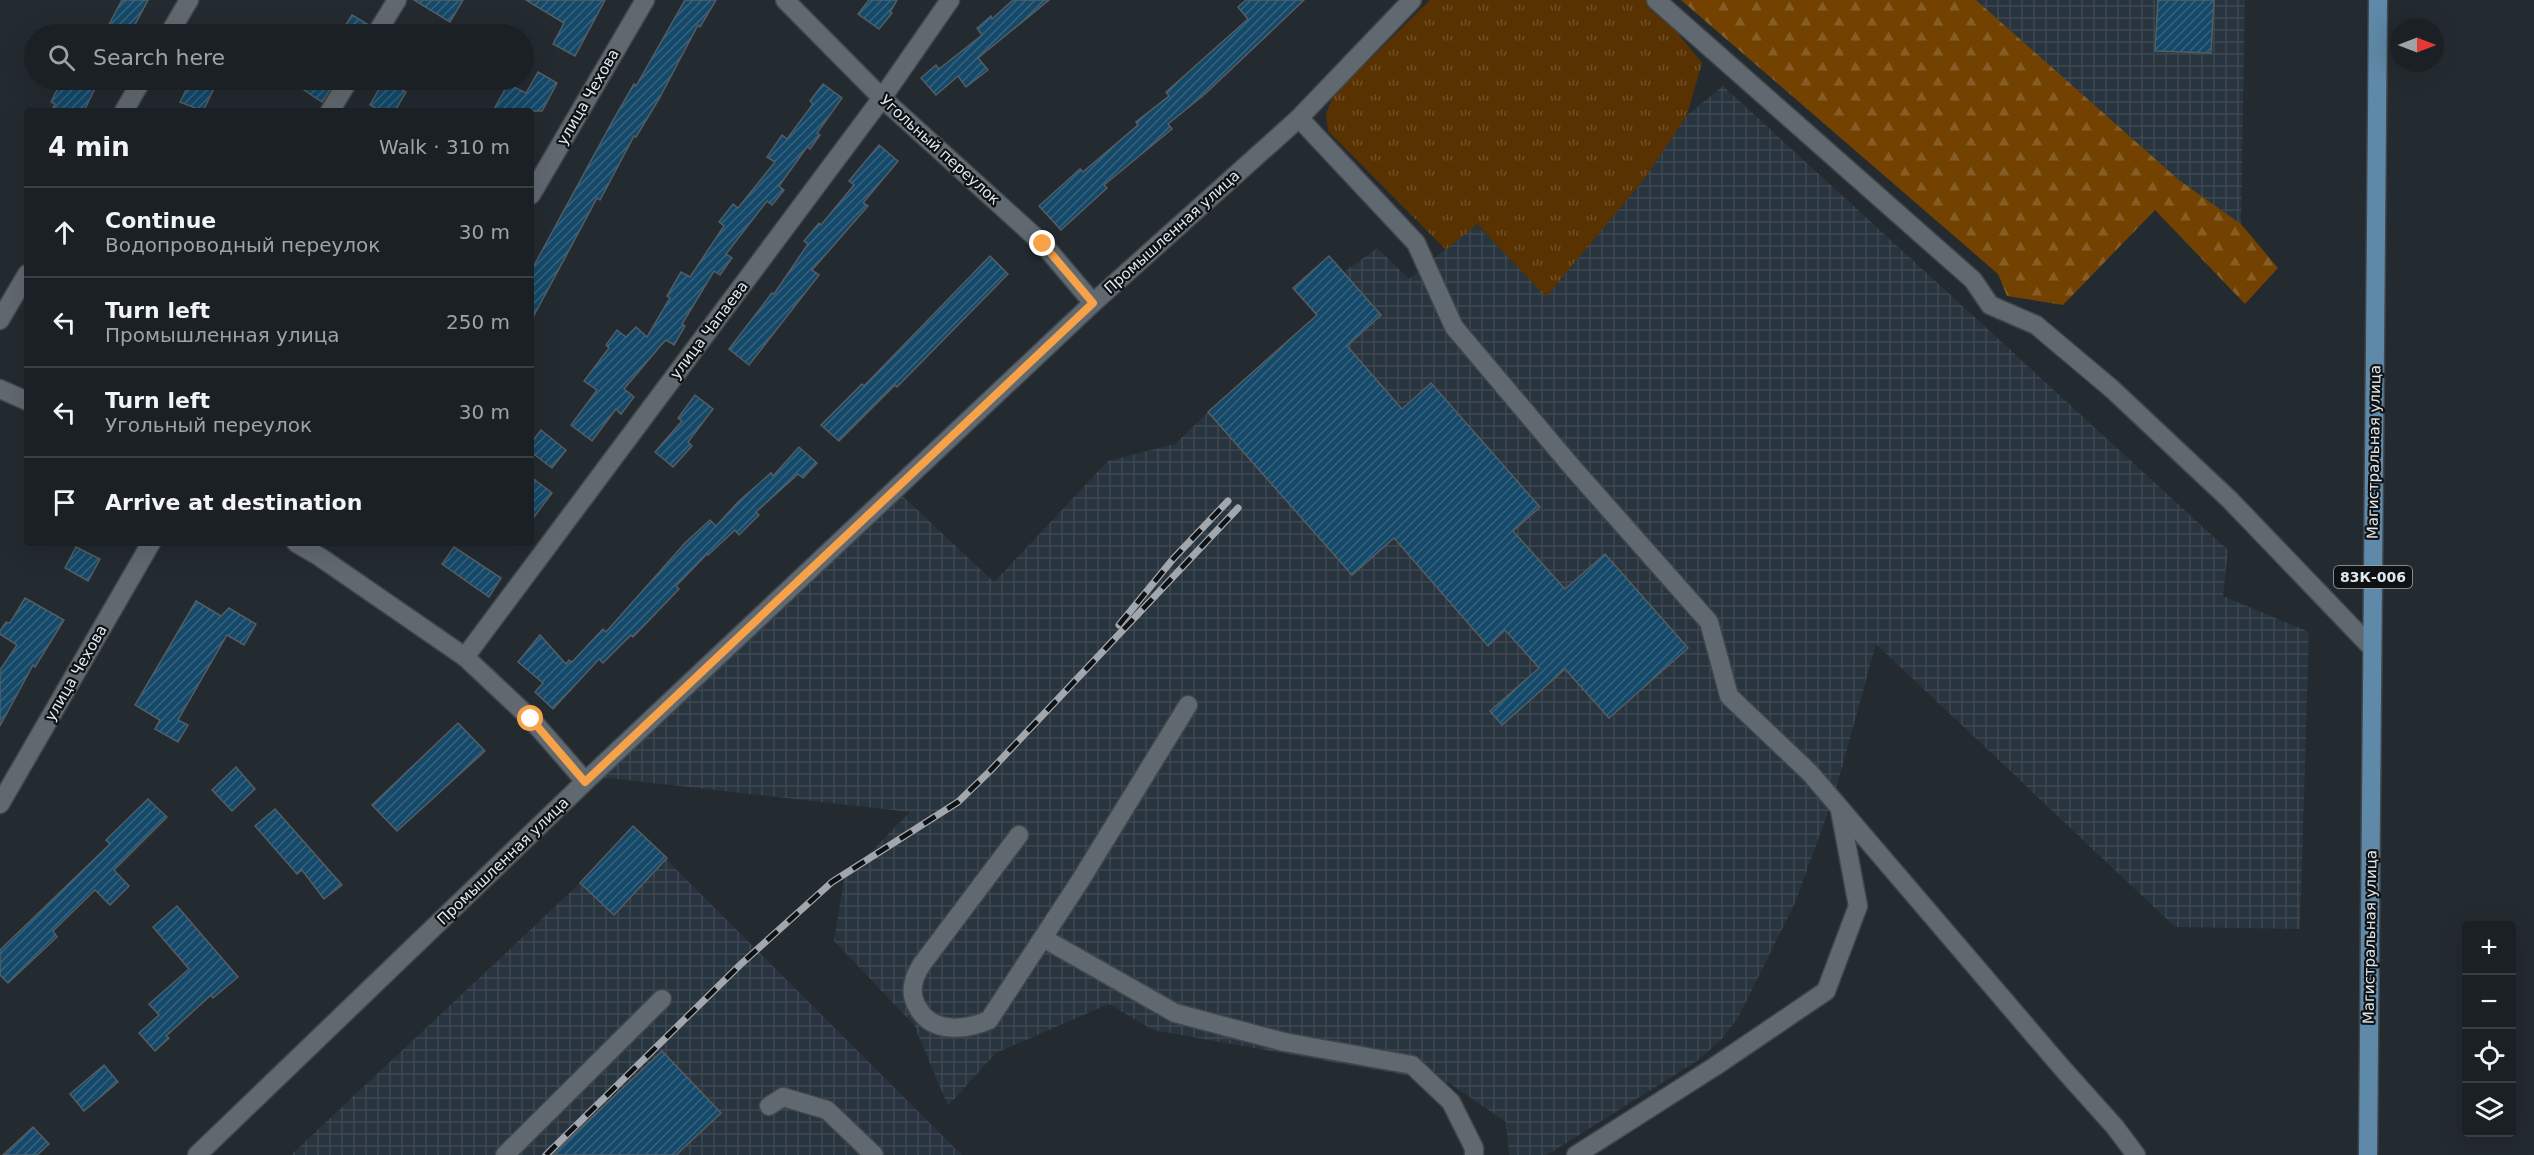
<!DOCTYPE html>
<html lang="en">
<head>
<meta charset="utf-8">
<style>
	:root { --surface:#1a2024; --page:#272d31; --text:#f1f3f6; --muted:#9fa3a6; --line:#383e41 }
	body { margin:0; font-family:"DejaVu Sans",sans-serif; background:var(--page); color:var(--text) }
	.controls { position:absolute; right:18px; bottom:18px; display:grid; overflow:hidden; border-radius:6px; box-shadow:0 6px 24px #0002 }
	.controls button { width:54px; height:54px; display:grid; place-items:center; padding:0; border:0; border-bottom:2px solid var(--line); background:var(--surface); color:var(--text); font:30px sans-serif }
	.compass { position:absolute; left:2390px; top:18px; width:54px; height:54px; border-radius:50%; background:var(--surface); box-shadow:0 6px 24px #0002; rotate:90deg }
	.stop { position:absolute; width:18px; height:18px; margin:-14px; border:4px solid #f7a248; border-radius:50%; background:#fff }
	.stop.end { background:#f7a248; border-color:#fff; box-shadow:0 2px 6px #0008 }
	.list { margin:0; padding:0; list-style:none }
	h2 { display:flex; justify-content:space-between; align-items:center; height:78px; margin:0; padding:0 24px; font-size:26px }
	h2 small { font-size:20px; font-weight:400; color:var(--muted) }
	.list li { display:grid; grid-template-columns:39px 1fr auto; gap:18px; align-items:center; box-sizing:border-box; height:90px; padding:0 24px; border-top:2px solid var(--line) }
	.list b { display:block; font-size:22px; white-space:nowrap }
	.list p { margin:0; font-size:20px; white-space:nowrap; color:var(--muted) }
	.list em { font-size:20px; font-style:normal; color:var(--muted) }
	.icon { flex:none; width:33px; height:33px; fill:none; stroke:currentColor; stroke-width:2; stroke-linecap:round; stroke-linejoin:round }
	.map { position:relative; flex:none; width:2534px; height:1155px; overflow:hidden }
	.search { position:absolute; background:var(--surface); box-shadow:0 6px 24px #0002; left:24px; top:24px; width:510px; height:66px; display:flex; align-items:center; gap:15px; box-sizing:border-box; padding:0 21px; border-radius:33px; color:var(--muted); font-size:22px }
	.panel { position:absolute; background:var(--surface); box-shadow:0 6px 24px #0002; left:24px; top:108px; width:510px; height:438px; border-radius:6px }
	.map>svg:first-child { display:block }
	.industrial { fill:url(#industrial-grid) }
	.grass { fill:url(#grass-tufts) }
	.forest { fill:url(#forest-firs) }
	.building { fill:url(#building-hatch); stroke:#555d63; stroke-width:1.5 }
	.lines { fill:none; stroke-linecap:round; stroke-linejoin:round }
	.minor-casing { stroke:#40464b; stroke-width:21 }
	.major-casing { stroke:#40464b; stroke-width:21 }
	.minor { stroke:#616970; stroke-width:18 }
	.major { stroke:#5f89a8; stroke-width:18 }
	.rail-casing { stroke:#a1a7ac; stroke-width:7 }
	.rail { stroke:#0f1215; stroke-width:4.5; stroke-dasharray:14; stroke-linecap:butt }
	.route { stroke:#f7a248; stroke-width:8 }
	.labels { text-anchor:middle; stroke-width:4.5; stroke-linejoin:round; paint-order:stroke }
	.shield { fill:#0f1215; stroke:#a3a8ac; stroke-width:1.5 }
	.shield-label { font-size:14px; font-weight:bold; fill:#e3e8ec }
	.street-label { font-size:15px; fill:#e3e8ec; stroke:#0f1215 }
</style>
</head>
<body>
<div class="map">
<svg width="2534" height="1155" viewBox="0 0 2534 1155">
	<defs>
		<pattern id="industrial-grid" width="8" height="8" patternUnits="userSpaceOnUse" patternTransform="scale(1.5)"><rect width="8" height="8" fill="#28343e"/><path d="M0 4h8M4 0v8" fill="none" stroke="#3d4851"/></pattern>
		<pattern id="grass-tufts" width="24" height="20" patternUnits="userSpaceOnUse" patternTransform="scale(1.5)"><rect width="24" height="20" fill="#593202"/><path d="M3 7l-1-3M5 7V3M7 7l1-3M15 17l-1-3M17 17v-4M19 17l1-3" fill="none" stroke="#715027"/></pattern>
		<pattern id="forest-firs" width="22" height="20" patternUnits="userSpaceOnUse" patternTransform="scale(1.5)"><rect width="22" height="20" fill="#734201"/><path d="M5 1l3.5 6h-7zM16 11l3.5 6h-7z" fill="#875d26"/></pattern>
		<pattern id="building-hatch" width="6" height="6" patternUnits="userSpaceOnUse" patternTransform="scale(1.5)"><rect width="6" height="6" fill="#154969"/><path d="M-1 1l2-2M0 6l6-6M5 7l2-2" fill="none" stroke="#37637f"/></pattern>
	</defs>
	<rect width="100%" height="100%" fill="#232a30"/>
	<!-- industrial -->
	<g class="industrial">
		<polygon points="1976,0 2245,0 2241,224 2179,180"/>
		<polygon points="1723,86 2228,550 2223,596 2309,632 2300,929 2175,927 1876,644 1834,796 1795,903 1738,1018 1722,1039 1697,1061 1547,1155 1509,1155 1506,1122 1449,1083 1153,1030 1109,1004 996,1053 948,1106 914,1025 834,941 844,879 910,812 591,776 895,489 994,582 1108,461 1175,444 1208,412 1316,316 1293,288 1329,256 1344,272 1377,248 1409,279 1476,224 1546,296 1645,178 1687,115"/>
		<polygon points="633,826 962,1155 291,1155 580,883"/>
	</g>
	<!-- grass -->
	<polygon class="grass" points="1430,0 1647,0 1660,11 1702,63 1687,115 1645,178 1546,297 1477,224 1446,250 1328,131 1326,114 1333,96"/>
	<!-- forest -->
	<polygon class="forest" points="1681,0 1976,0 2179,180 2241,224 2278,268 2245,304 2155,210 2063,305 2007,296 1998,274"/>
	<!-- building -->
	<g class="building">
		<polygon points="122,0 148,0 130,34 104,34"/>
		<polygon points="414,0 463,0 450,22"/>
		<polygon points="526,0 605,0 575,56 553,44 564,23"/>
		<polygon points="685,0 716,0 700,27 698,25 659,99 636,137 634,136 600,200 597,198 531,321 531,271 612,122 634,84 636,86"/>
		<polygon points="869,0 897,0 890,12 892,13 879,29 858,14"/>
		<polygon points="1013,0 1049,0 978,58 988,70 966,87 958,76 936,95 921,78 936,65 939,69 982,35 977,28 991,16 992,19"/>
		<polygon points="1246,0 1304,0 1205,94 1168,124 1172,129 1104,185 1107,188 1061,230 1039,206 1080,169 1083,172 1138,125 1136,122 1169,96 1166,92 1248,19 1238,7"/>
		<polygon points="2158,0 2214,0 2211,53 2155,51"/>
		<polygon points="352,15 369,25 365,34 340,34"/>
		<polygon points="538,72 557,83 542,111 493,111 508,84 526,93"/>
		<polygon points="62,80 99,80 84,111 51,111 55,104 51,102"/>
		<polygon points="191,80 218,80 203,111 180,102"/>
		<polygon points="310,80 336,80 322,102 304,90"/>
		<polygon points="389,83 406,92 395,111 381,111 370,105 382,84 387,86"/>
		<polygon points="823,84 842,98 817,133 820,135 810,149 807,147 779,186 784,190 772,205 767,201 726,254 732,258 720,275 714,271 682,324 685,326 674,345 666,340 661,345 624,389 634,397 621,414 616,409 592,441 571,425 597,390 584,381 609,348 606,345 617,330 626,337 636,327 647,337 670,298 667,296 681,272 690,277 724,226 719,222 733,204 738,208 775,162 767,157 782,135 787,139 813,104 810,101"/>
		<polygon points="879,145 898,161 863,203 868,206 812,270 819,275 749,365 729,349 772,293 774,294 808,244 804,241 819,223 821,225 854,185 849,181"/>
		<polygon points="990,256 1008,274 897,387 895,385 839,441 821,425 862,384 864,386"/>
		<polygon points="1329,256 1381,315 1347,346 1402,409 1431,383 1540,507 1513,531 1565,589 1605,554 1688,648 1609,718 1565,669 1502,725 1490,711 1539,668 1505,630 1488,646 1394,538 1352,575 1208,412 1317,315 1293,288"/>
		<polygon points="695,395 713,409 688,442 692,446 673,467 655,452 682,421 678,418"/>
		<polygon points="541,430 566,450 552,468 531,452 531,443"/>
		<polygon points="799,447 817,463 803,478 798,474 756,512 759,515 739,535 735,530 708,555 707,554 676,586 679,589 633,637 631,635 603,663 599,659 553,709 535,692 543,683 518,662 540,635 566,664 569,660 572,662 603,629 606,632 685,543 710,520 716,526 739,501 771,473 773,476"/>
		<polygon points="531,477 552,493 531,521"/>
		<polygon points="76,547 100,559 88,581 65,568"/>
		<polygon points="454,547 501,578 489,597 442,564"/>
		<polygon points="25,598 64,620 35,667 33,665 0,726 0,670 17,645 0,634 0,631 6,622 10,623"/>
		<polygon points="196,601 221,616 229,608 256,624 244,645 227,635 178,720 188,725 178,742 155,729 160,720 135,705"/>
		<polygon points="458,723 485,751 397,831 372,805"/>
		<polygon points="236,767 255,789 232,811 212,790"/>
		<polygon points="148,799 167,817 114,870 129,886 110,905 95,890 53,931 57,937 8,983 0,975 0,950 110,844 106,840"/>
		<polygon points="275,809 342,885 324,899 302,870 297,874 255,826"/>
		<polygon points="633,826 667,858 614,915 580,883"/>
		<polygon points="177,906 238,977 213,998 211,995 166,1036 169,1038 155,1051 139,1033 159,1015 149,1004 189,969 153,927"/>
		<polygon points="662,1051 721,1113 676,1155 552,1155"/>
		<polygon points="104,1065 118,1082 84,1111 70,1094"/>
		<polygon points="33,1127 49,1144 37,1155 3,1155"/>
	</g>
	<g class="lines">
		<defs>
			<g id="minor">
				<polyline points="785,0 882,98 1043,244 1093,303"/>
				<polyline points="1656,0 1973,280 1990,305 2036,325 2112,389 2230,500 2372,648"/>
				<polyline points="169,34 189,0"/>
				<polyline points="376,34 397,0"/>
				<polyline points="124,111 142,80"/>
				<polyline points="330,111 349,80"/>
				<polyline points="1299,118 1416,243 1454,327 1572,467 1709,622 1729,696 1810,773 2063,1069 2115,1127 2136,1155"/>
				<polyline points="531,195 645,0"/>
				<polyline points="0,320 27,274"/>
				<polyline points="0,389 27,401"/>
				<polyline points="296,543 320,557 465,657 531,719 585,781"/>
				<polyline points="465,657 882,98 950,0"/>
				<polyline points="0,804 151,543"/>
				<path d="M1019 835 922 964C919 969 915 975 914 981 911 991 913 1000 918 1008 932 1034 966 1030 989 1020L1080 881 1188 705"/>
				<polyline points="1043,938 1175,1013 1284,1042 1412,1065 1451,1102 1474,1148 1474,1155"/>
				<polyline points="769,1106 783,1097 827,1110 874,1155"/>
				<polyline points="197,1155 591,776 1093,303 1299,118 1412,0"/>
				<polyline points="505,1155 662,999"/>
				<polyline points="1576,1155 1714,1067 1826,991 1858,906 1840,810"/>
			</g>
			<polyline id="major" points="2368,1155 2378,0"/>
		</defs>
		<!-- minor casing -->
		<use href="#minor" class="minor-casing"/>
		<!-- major casing -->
		<use href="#major" class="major-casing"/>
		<!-- minor -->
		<use href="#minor" class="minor"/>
		<!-- major -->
		<use href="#major" class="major"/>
		<defs>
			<g id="rail">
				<polyline points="1119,625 1173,559 1228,501"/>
				<polyline points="546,1155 741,964 832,882 958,802 990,771 1238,508"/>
			</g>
		</defs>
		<!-- rail casing -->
		<use href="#rail" class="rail-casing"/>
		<!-- rail -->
		<use href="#rail" class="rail"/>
	</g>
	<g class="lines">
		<!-- route -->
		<polyline class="route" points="531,719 585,782 1093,303 1043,244"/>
	</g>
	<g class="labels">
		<!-- shield labels -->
		<rect class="shield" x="2334" y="566" width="78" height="22" rx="4.5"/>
		<g class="shield-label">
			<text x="2373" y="582">83К-006</text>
		</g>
		<!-- street labels -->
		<g class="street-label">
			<text transform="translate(588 97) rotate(-60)" y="5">улица Чехова</text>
			<text transform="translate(940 150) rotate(42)" y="5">Угольный переулок</text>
			<text transform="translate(1172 232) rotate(-42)" y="5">Промышленная улица</text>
			<text transform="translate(709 330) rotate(-53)" y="5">улица Чапаева</text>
			<text transform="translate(2374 452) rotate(-89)" y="5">Магистральная улица</text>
			<text transform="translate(76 673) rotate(-60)" y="5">улица Чехова</text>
			<text transform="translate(503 861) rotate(-44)" y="5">Промышленная улица</text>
			<text transform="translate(2370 937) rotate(-89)" y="5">Магистральная улица</text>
		</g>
	</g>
</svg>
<div class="controls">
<button>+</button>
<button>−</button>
<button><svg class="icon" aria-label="locate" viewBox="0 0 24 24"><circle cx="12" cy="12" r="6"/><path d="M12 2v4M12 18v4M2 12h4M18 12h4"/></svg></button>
<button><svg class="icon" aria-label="layers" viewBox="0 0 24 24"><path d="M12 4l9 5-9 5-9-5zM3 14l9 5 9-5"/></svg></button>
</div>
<svg class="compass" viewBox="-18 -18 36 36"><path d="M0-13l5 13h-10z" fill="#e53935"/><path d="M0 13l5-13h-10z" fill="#9fa3a6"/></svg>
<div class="stop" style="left:531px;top:719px"></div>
<div class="stop end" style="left:1043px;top:244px"></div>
<div class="search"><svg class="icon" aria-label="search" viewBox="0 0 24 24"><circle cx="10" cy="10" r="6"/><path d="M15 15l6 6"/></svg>Search here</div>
<section class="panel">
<h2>4 min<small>Walk · 310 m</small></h2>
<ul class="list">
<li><svg class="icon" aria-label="ahead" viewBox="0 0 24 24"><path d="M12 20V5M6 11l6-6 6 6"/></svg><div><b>Continue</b><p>Водопроводный переулок</p></div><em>30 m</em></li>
<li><svg class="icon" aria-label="left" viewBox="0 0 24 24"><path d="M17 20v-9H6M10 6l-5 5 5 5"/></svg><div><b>Turn left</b><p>Промышленная улица</p></div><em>250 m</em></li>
<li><svg class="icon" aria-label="left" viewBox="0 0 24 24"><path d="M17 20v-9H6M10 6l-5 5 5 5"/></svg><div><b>Turn left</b><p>Угольный переулок</p></div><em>30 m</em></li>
<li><svg class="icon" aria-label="arrive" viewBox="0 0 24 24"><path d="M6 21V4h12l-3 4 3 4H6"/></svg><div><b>Arrive at destination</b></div></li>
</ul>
</section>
</div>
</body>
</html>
